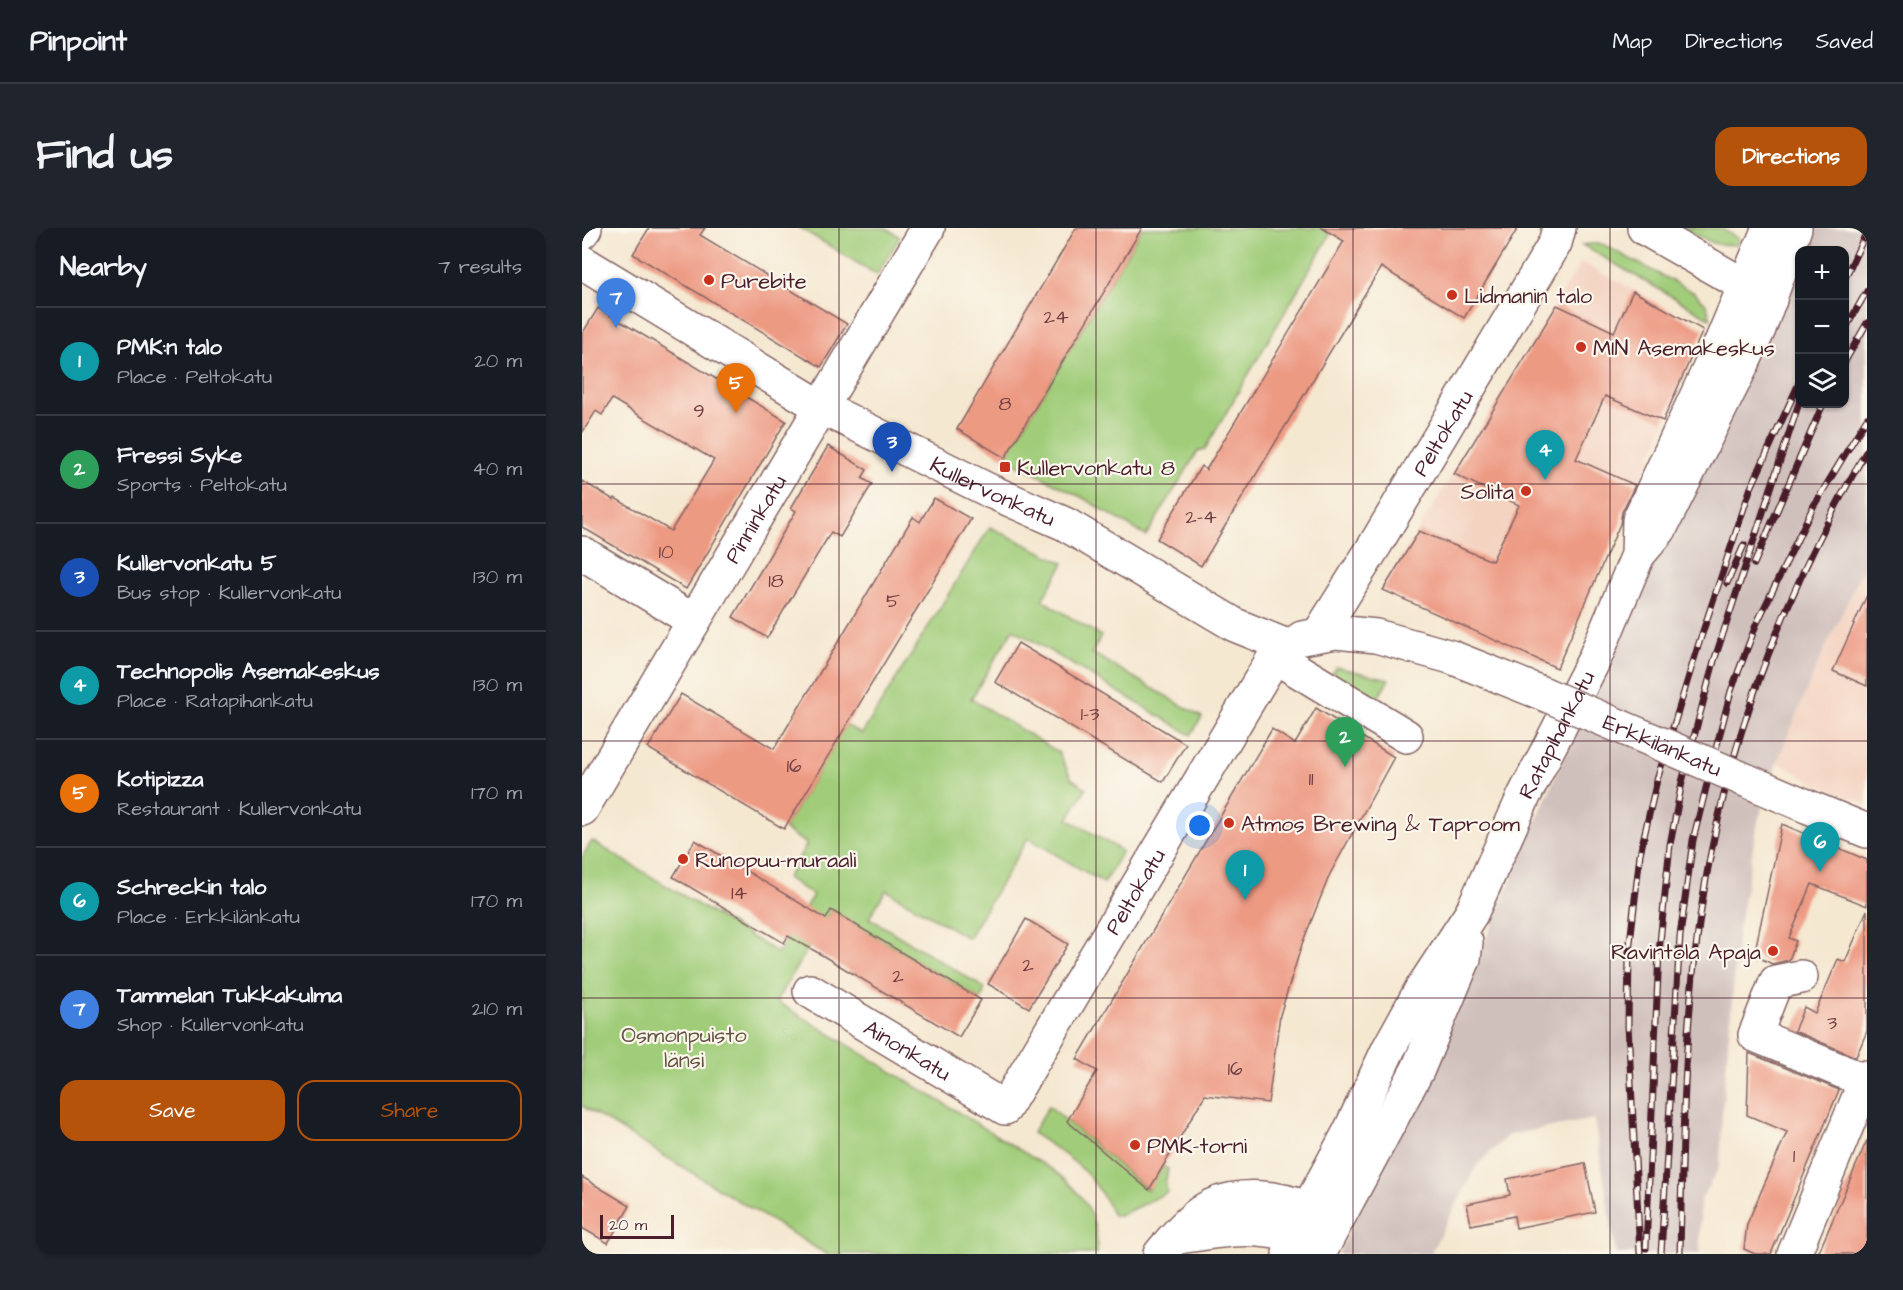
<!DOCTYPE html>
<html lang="en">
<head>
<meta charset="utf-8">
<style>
	:root { --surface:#171b24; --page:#20242c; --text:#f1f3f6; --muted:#9ea1a6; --line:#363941; --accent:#b45309 }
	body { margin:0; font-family:"Architects Daughter",sans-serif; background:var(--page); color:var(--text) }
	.controls { position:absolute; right:18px; top:18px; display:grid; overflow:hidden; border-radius:12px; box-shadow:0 2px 4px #0004 }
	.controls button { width:54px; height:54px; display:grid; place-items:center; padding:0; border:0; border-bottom:2px solid var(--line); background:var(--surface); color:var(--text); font:30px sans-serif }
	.scale { position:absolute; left:18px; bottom:15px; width:74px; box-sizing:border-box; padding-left:6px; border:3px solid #4a1f2b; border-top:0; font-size:16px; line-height:21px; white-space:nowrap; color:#4a1f2b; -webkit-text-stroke:4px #fbf7ec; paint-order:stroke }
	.you { position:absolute; left:618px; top:598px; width:21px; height:21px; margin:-15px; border:4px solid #fff; border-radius:50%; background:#1a73e8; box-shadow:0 0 0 9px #1a73e833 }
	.badge { display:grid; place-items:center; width:39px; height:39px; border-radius:50%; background:var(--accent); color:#fff; font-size:20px; font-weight:700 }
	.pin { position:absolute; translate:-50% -50px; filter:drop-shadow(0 2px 3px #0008) }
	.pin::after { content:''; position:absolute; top:32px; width:21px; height:18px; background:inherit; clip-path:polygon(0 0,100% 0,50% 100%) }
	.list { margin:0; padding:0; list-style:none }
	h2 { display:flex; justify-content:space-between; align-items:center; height:78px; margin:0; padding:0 24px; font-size:26px }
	h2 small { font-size:20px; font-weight:400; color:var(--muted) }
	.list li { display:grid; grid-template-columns:39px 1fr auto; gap:18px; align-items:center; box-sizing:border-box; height:108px; padding:0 24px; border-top:2px solid var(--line) }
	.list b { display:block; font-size:22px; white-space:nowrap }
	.list p { margin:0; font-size:20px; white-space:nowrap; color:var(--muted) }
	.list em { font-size:20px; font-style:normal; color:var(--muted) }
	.actions { display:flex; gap:12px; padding:18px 24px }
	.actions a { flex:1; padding:14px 0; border:2px solid var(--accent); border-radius:18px; text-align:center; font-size:21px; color:var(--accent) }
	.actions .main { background:var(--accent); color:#fff }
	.icon { flex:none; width:33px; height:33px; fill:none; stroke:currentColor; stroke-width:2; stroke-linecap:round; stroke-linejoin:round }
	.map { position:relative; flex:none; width:1285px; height:1026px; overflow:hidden; border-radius:18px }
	header { display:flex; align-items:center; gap:36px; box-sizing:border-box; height:84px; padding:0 30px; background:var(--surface); border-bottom:2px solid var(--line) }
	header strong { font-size:28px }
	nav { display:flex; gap:33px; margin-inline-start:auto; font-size:21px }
	.intro { display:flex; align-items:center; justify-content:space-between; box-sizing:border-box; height:144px; padding:0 36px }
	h1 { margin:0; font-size:42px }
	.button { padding:15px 27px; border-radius:18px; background:var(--accent); color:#fff; font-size:21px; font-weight:700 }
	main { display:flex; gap:36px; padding:0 36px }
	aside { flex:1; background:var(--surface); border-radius:18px; box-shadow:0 2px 4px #0004 }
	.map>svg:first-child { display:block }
	.built { fill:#f4d3c1 }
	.industrial { fill:#d0c0bc; fill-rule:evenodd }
	.green { fill:#a1cd7a; stroke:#767652; stroke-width:1.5 }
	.building { fill:#ed9a83 }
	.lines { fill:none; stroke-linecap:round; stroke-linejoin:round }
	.minor-casing { stroke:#866565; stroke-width:36 }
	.major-casing { stroke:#866565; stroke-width:36 }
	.minor { stroke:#fff; stroke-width:33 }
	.major { stroke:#fff; stroke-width:33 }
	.rail-casing { stroke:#4a1f2b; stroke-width:7 }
	.rail { stroke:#fbf7ec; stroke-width:4.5; stroke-dasharray:14; stroke-linecap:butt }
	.minor-bridge-casing { stroke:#866565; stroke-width:36; stroke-linecap:butt }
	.minor-bridge { stroke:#fff; stroke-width:33 }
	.grid { fill:none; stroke:#4a1f2b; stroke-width:1.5; stroke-opacity:0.55 }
	.poi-dot { fill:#c8321e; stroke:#fbf7ec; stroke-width:2 }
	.labels { text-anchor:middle; stroke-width:4.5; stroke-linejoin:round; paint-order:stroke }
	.number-label { font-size:20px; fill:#733e41 }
	.poi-label { font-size:22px; fill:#4a1f2b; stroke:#fbf7ec; text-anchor:start }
	.street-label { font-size:22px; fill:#4a1f2b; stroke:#fbf7ec }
	.park-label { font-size:22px; fill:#645343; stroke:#fbf7ec }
</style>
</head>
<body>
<header>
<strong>Pinpoint</strong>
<nav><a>Map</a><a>Directions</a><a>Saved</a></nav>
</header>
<div class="intro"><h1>Find us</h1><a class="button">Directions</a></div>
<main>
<aside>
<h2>Nearby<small>7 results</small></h2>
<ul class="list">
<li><span class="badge" style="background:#0f9aa8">1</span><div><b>PMK:n talo</b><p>Place · Peltokatu</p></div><em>20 m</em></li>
<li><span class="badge" style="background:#2e9e5b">2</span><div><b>Fressi Syke</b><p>Sports · Peltokatu</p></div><em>40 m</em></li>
<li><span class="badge" style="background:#1a4fb4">3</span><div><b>Kullervonkatu 5</b><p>Bus stop · Kullervonkatu</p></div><em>130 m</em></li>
<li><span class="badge" style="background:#0f9aa8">4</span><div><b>Technopolis Asemakeskus</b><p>Place · Ratapihankatu</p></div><em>130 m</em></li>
<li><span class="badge" style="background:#e8710a">5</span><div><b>Kotipizza</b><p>Restaurant · Kullervonkatu</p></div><em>170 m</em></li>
<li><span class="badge" style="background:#0f9aa8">6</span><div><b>Schreckin talo</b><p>Place · Erkkilänkatu</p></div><em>170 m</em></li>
<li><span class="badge" style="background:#3f7fe0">7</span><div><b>Tammelan Tukkakulma</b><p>Shop · Kullervonkatu</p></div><em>210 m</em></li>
</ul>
<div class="actions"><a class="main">Save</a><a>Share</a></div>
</aside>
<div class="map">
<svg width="1285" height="1026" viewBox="0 0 1285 1026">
	<rect width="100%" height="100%" fill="#fbf7ec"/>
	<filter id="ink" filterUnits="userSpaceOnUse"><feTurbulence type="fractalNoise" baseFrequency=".0167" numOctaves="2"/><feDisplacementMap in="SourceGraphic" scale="12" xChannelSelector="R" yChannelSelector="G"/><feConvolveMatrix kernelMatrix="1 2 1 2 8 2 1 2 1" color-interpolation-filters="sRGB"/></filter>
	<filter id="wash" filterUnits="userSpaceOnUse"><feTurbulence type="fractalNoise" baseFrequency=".008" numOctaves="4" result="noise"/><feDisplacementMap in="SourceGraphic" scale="24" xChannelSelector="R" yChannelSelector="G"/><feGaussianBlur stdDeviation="1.35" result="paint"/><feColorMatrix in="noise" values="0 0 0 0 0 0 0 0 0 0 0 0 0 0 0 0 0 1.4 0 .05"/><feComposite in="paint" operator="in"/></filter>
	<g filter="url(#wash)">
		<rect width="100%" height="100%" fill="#f5e8d1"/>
		<!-- built -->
		<g class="built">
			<polygon points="999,34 1124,100 976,443 800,362"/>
			<polygon points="1285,332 1285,577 1234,556 1195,534 1233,442"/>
		</g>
		<!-- industrial -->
		<path class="industrial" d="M1223 0H1285V332L1233 442 1195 534 1176 593 1156 703 1140 884 1138 938 1118 973V1026H1034L1012 891 926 907 895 937 848 1026H756L856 823 1016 449 1189 98ZM1218 22H1262V176H1218Z"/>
		<!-- green -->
		<g class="green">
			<polygon points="218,0 304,0 318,9 295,47"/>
			<polygon points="560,0 740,0 749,5 623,221 616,223 564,308 503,271 423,230"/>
			<polygon points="1097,0 1139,0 1157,11 1155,17 1134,16"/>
			<polygon points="1008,16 1020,16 1113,65 1124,76 1129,91 1000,17"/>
			<path d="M408 299 482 335 460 372 519 408 510 425 620 489 609 507 431 401 389 471 476 524 490 551 504 560 486 591 540 623 522 655 446 610 386 710 304 662 287 690 403 760 399 772 249 682 194 773 471 942C501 965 517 987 515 1026H244L0 878V629L10 613 196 725 231 667 205 650 225 616 202 601 264 497 280 506Z"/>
			<polygon points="754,439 807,451 791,479 747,452"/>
			<path d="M467 878 566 962 581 938 586 941 583 956 586 964 537 988 531 987C511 943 489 930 450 905Z"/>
		</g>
		<g id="blocks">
			<!-- building -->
			<g class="building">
				<polygon points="67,0 123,0 118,7 265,96 239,139 51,26"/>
				<polygon points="494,0 560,0 423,230 375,201"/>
				<polygon points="740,0 936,0 882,90 799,39 619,338 575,311 619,238 624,242 762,13"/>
				<polygon points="1051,63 1121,102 1081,193 1023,168 994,231 1053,257 1040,284 1038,296 975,440 801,362 837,303 910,333 937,277 872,246 975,77 1032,104"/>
				<polygon points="16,80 204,193 104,361 0,299 0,253 32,272 33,270 89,303 132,232 30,171 20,187 14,183 0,205 0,106"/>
				<polygon points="246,218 285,242 280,250 290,256 258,309 249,304 185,410 151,389 214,283 209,280"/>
				<polygon points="352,270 389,291 202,601 66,520 99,466 192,521 331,289 338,294"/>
				<polygon points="1285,367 1285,458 1251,443"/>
				<polygon points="436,415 604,516 581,554 413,454"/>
				<polygon points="734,480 812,529 748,646 720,716 698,787 686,875 623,867 567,962 485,893 515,843 495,831 690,501 713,516"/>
				<polygon points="1200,596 1285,632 1285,678 1230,656 1207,710 1214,713 1207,732 1190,736 1172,727"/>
				<polygon points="113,612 244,691 249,682 399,772 377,809 233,723 206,708 202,715 91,649"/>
				<polygon points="1285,682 1285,803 1274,829 1212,803 1222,779 1233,785 1256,731 1263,734"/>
				<polygon points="444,691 486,716 447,780 406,756"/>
				<polygon points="1167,825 1257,862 1189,1026 1173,1026 1162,1021 1165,996 1205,904 1165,887"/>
				<polygon points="1285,912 1285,1026 1236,1026"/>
				<polygon points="1003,935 1013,984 934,1000 932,988 889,997 885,976 928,967 925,951"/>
				<polygon points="0,949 48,978 26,1015 0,1000"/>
			</g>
		</g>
	</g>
	<g filter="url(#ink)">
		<use href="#blocks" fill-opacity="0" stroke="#866565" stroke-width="1.5"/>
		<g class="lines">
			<defs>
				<g id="minor">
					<polyline points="1062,0 1188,72"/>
					<path id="s1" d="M0 34 239 179 408 263 483 296 653 397 700 416"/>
					<polyline points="0,325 112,393"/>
					<path id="s2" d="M737 406 793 317 959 39 973 15 977 0"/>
					<polyline points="720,410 754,404 794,408 869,429 962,466"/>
					<polyline points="700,416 705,436 824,508"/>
					<polyline points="1222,577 1285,603"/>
					<path id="s3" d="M0 581 346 0"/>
					<polyline points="1219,749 1194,754 1173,807 1269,847"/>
					<path id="s4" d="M228 763 423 880 700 416"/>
					<polyline points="1212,1026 1285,849"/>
				</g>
				<g id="major">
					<polyline points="0,4 3,0"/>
					<polyline points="1056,327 1057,292 1135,124 1187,0"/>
					<path d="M592 1010C643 1001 685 994 734 1017"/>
					<path d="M578 1026C592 1010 609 988 629 978 667 961 713 972 748 990"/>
					<path id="s5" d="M707 1026 727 979 768 903 807 820 839 762 889 686 942 568 1012 432 1056 327 1078 301 1161 135 1177 101 1213 0"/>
					<polyline points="737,1026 836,841 882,731 884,714"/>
				</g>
			</defs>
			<!-- minor casing -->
			<use href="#minor" class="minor-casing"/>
			<!-- major casing -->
			<use href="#major" class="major-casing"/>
			<!-- minor -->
			<use href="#minor" class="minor"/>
			<!-- major -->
			<use href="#major" class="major"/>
			<defs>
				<g id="rail">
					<polyline points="1262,52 1285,3"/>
					<polyline points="1262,103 1285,63"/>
					<polyline points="1262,135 1285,95"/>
					<polyline points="1172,336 1241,176"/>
					<polyline points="1145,355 1162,317"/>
					<polyline points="1064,1020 1077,724 1088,617 1100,554 1132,433 1218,172"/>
					<polyline points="1058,1026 1046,797 1047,724 1058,626 1075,552 1117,415 1168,262 1218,153"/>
					<polyline points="1079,1026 1098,708 1111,612 1130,536 1149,463 1174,397 1231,279 1285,190"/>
					<path d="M1098 1026C1101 886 1103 742 1133 605 1162 469 1215 342 1285 222"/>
				</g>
			</defs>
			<!-- rail casing -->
			<use href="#rail" class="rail-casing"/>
			<!-- rail -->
			<use href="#rail" class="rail"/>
			<defs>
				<g id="minor-bridge">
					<path id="s6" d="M962 466 1222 577"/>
				</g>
			</defs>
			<!-- minor-bridge casing -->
			<use href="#minor-bridge" class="minor-bridge-casing"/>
			<!-- minor-bridge -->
			<use href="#minor-bridge" class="minor-bridge"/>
		</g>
	</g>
	<!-- grid -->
	<path class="grid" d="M257 0V1026M514 0V1026M771 0V1026M1028 0V1026M0 256H1285M0 513H1285M0 770H1285"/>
	<!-- markers -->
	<g class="poi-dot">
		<circle cx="127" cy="52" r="6"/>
		<circle cx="870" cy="67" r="6"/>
		<circle cx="999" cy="119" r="6"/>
		<rect x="417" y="233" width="12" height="12" rx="3"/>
		<circle cx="944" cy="263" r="6"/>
		<circle cx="647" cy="595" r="6"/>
		<circle cx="101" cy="631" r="6"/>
		<circle cx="1191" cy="723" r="6"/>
		<circle cx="553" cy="917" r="6"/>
	</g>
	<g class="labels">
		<!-- number labels -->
		<g class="number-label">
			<text x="474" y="95">24</text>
			<text x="423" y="182">8</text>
			<text x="117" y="189">9</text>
			<text x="619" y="295">2-4</text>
			<text x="84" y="330">10</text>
			<text x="194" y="359">18</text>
			<text x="311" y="379">5</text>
			<text x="508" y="492">1-3</text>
			<text x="212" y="544">16</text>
			<text x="729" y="557">11</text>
			<text x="157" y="671">14</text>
			<text x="446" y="743">2</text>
			<text x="316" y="754">2</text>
			<text x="1250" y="801">3</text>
			<text x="653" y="847">16</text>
			<text x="1212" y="934">1</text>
		</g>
		<!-- poi labels -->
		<g class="poi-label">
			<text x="139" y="60">Purebite</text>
			<text x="882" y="75">Lidmanin talo</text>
			<text x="1011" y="127">MIN Asemakeskus</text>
			<text x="435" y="247">Kullervonkatu 8</text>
			<text x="932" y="271" text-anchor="end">Solita</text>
			<text x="659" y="603">Atmos Brewing &amp; Taproom</text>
			<text x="113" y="639">Runopuu-muraali</text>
			<text x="1179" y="731" text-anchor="end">Ravintola Apaja</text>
			<text x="565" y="925">PMK-torni</text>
		</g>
		<!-- street labels -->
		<g class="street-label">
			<text dy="8" stroke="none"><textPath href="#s2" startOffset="236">Peltokatu</textPath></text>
			<text dy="8" stroke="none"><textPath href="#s1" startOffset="471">Kullervonkatu</textPath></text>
			<text dy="8" stroke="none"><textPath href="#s3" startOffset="338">Pinninkatu</textPath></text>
			<text dy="8" stroke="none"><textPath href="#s5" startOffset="585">Ratapihankatu</textPath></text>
			<text dy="8" stroke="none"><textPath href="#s6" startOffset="129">Erkkilänkatu</textPath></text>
			<text dy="8" stroke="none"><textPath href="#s4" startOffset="480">Peltokatu</textPath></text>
			<text dy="8" stroke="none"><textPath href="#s4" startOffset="114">Ainonkatu</textPath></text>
		</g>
		<!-- park labels -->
		<g class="park-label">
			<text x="102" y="814">Osmonpuisto<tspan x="102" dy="25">länsi</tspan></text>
		</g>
	</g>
</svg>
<div class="controls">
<button>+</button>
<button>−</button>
<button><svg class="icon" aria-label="layers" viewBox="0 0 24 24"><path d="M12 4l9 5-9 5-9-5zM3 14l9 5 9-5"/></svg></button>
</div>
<div class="scale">20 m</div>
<div class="you"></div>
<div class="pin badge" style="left:663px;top:672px;background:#0f9aa8">1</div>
<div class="pin badge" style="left:763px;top:539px;background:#2e9e5b">2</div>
<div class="pin badge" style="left:310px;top:244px;background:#1a4fb4">3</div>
<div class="pin badge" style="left:963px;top:252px;background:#0f9aa8">4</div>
<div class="pin badge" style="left:154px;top:185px;background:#e8710a">5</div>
<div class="pin badge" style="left:1238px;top:644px;background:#0f9aa8">6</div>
<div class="pin badge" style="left:34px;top:100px;background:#3f7fe0">7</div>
</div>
</main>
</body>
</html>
